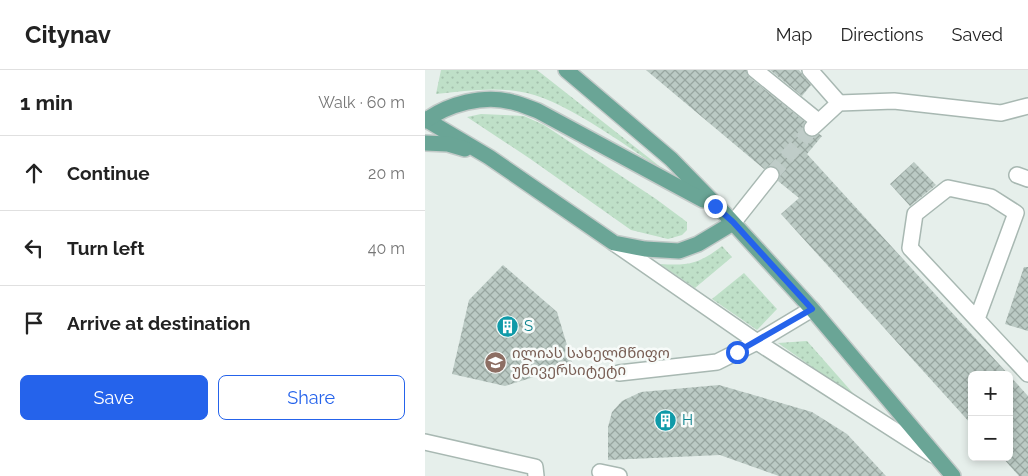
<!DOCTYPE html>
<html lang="en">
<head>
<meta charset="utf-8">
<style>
	:root { --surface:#fff; --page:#f2f2f2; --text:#222; --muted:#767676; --line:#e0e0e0; --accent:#2563eb }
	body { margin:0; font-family:Raleway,"Noto Sans Georgian",sans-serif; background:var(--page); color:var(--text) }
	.controls { position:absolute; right:15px; bottom:15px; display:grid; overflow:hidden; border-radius:8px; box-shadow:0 2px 8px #0003 }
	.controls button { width:45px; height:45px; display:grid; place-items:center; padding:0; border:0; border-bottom:1px solid var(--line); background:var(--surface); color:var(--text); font:25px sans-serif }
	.stop { position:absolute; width:15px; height:15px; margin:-11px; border:4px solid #2563eb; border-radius:50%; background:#fff }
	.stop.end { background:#2563eb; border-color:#fff; box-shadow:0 1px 5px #0008 }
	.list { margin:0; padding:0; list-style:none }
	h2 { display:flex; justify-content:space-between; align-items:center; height:65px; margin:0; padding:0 20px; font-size:21px }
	h2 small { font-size:16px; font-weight:400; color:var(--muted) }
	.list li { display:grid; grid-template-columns:32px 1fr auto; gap:15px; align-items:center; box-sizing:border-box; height:75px; padding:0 20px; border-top:1px solid var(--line) }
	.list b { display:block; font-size:19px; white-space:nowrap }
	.list em { font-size:16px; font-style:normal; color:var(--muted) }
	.actions { display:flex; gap:10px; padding:15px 20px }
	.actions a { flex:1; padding:11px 0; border:1px solid var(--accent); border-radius:8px; text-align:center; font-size:18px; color:var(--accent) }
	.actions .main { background:var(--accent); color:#fff }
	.icon { flex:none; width:28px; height:28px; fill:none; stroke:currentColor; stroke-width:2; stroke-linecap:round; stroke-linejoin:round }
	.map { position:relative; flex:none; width:603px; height:406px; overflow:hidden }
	header { display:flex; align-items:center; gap:30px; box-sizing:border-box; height:70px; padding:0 25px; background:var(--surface); border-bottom:1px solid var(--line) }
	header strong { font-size:24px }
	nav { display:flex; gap:28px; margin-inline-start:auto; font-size:18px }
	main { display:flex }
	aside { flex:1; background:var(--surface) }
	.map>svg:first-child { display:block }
	.grass { fill:url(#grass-dots) }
	.building { fill:url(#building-cross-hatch) }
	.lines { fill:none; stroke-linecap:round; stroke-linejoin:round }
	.minor-tunnel { stroke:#bfccc8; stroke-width:15; stroke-dasharray:15 8; stroke-linecap:butt }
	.minor-casing { stroke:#a8b8b2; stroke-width:18 }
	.major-casing { stroke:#c2cac8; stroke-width:18 }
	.minor { stroke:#fff; stroke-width:15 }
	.major { stroke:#6aa596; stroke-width:15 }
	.route { stroke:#2563eb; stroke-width:6 }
	.labels { text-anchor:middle; stroke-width:5; stroke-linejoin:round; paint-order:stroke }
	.culture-label { font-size:15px; fill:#0d838f; stroke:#f7fbf9; text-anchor:start }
	.education-label { font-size:15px; fill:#785e54; stroke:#f7fbf9; text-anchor:start }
</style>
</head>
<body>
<header>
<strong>Citynav</strong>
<nav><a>Map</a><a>Directions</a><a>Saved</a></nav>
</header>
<main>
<aside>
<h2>1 min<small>Walk · 60 m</small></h2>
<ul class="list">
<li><svg class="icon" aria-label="ahead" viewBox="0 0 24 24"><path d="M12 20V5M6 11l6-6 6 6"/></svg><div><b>Continue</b></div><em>20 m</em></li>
<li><svg class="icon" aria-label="left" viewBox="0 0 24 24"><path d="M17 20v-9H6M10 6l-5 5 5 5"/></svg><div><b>Turn left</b></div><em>40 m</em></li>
<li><svg class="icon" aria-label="arrive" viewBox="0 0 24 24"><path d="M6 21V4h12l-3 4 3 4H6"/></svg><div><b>Arrive at destination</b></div></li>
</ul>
<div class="actions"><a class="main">Save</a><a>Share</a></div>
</aside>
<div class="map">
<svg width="603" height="406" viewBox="0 0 603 406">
	<defs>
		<pattern id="grass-dots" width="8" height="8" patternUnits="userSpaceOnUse" patternTransform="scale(1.25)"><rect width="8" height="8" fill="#bfe0c8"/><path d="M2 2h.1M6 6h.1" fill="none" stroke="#a4c1ad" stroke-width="1.8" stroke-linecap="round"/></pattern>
		<pattern id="building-cross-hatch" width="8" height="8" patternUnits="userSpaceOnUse" patternTransform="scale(1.25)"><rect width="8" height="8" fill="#bbcac4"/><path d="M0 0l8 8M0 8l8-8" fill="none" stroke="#98a6a0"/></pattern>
	</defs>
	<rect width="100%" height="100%" fill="#e6efeb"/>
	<!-- grass -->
	<g class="grass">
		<path d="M16 0H112L247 106C209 82 144 32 102 23 72 16 41 21 11 24Z"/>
		<polygon points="56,44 99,46 119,55 231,129 262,152 262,160 257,165 243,169 206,160 104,88 42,47"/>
		<path d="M297 176 307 187 270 218 235 194C263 196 274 194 297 176Z"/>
		<polygon points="319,203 352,239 332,260 287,229"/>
		<polygon points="382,271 434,330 353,273"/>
	</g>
	<!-- building -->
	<g class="building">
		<polygon points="221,0 321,0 324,7 380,52 378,60 380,65 385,67 394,64 397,66 382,84 584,305 547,305 547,355 356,144 374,128 353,111 355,106 352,98 347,96 339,99"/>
		<polygon points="345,0 374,0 386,15 377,26"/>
		<polygon points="489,92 511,115 485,136 465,114"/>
		<polygon points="78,195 132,242 148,295 80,316 27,304 44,230"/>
		<polygon points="599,197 603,197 603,261 580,254"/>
		<polygon points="584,305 603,326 603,406 594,406 577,387 584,387"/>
		<polygon points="294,315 387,342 422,364 461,406 354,406 295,385 183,390 183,357 187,342 197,331 216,322"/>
	</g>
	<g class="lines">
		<!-- minor-tunnel -->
		<polyline class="minor-tunnel" points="346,105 387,58"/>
		<defs>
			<g id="minor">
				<polyline points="330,0 393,51"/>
				<polyline points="385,0 414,33"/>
				<polyline points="387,58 414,33 469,31 576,43 603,36"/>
				<polyline points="592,105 603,109"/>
				<polyline points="308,153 346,105"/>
				<polyline points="189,173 332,272 508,385"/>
				<polyline points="552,249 591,143 566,127 523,118 490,144 485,178 603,304"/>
				<polyline points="194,303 292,292 332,272 387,239"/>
				<polyline points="0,372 110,397 111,406"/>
				<polyline points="175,402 194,406"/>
			</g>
			<g id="major">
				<polyline points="141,0 246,89 300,144 387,239 528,406"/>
				<polyline points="0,49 64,87 189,173 220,179 254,181 273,174 308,153"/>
				<path d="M0 51C23 34 59 24 87 32 96 34 105 38 113 41L278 130"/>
				<polyline points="0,73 23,74 40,79"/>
			</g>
		</defs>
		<!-- minor casing -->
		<use href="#minor" class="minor-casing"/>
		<!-- major casing -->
		<use href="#major" class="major-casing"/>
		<!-- minor -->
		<use href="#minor" class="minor"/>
		<!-- major -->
		<use href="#major" class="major"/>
	</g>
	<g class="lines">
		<!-- route -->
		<polyline class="route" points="290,136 308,152 387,239 312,282"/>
	</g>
	<!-- icons -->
	<defs>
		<symbol id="building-disc" viewBox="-11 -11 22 22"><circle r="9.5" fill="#0f9aa8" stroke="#f7fbf9"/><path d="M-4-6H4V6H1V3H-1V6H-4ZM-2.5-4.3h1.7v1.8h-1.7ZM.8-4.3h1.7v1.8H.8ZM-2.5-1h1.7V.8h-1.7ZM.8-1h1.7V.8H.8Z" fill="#fff"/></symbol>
		<symbol id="university-disc" viewBox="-11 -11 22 22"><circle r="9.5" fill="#8d6e63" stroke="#f7fbf9"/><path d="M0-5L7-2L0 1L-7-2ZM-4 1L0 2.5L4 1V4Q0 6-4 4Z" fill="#fff"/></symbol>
	</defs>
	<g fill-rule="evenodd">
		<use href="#building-disc" x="70" y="244" width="25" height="25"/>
		<use href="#university-disc" x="58" y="280" width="25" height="25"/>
		<use href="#building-disc" x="228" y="338" width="25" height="25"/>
	</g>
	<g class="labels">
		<!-- culture labels -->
		<g class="culture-label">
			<text x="99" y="261">S</text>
			<text x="257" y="355">H</text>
		</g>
		<!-- education labels -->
		<g class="education-label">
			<text x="87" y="288">ილიას სახელმწიფო<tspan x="87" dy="17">უნივერსიტეტი</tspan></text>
		</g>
	</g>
</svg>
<div class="controls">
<button>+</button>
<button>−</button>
</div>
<div class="stop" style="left:312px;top:282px"></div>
<div class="stop end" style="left:290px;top:136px"></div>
</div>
</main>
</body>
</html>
